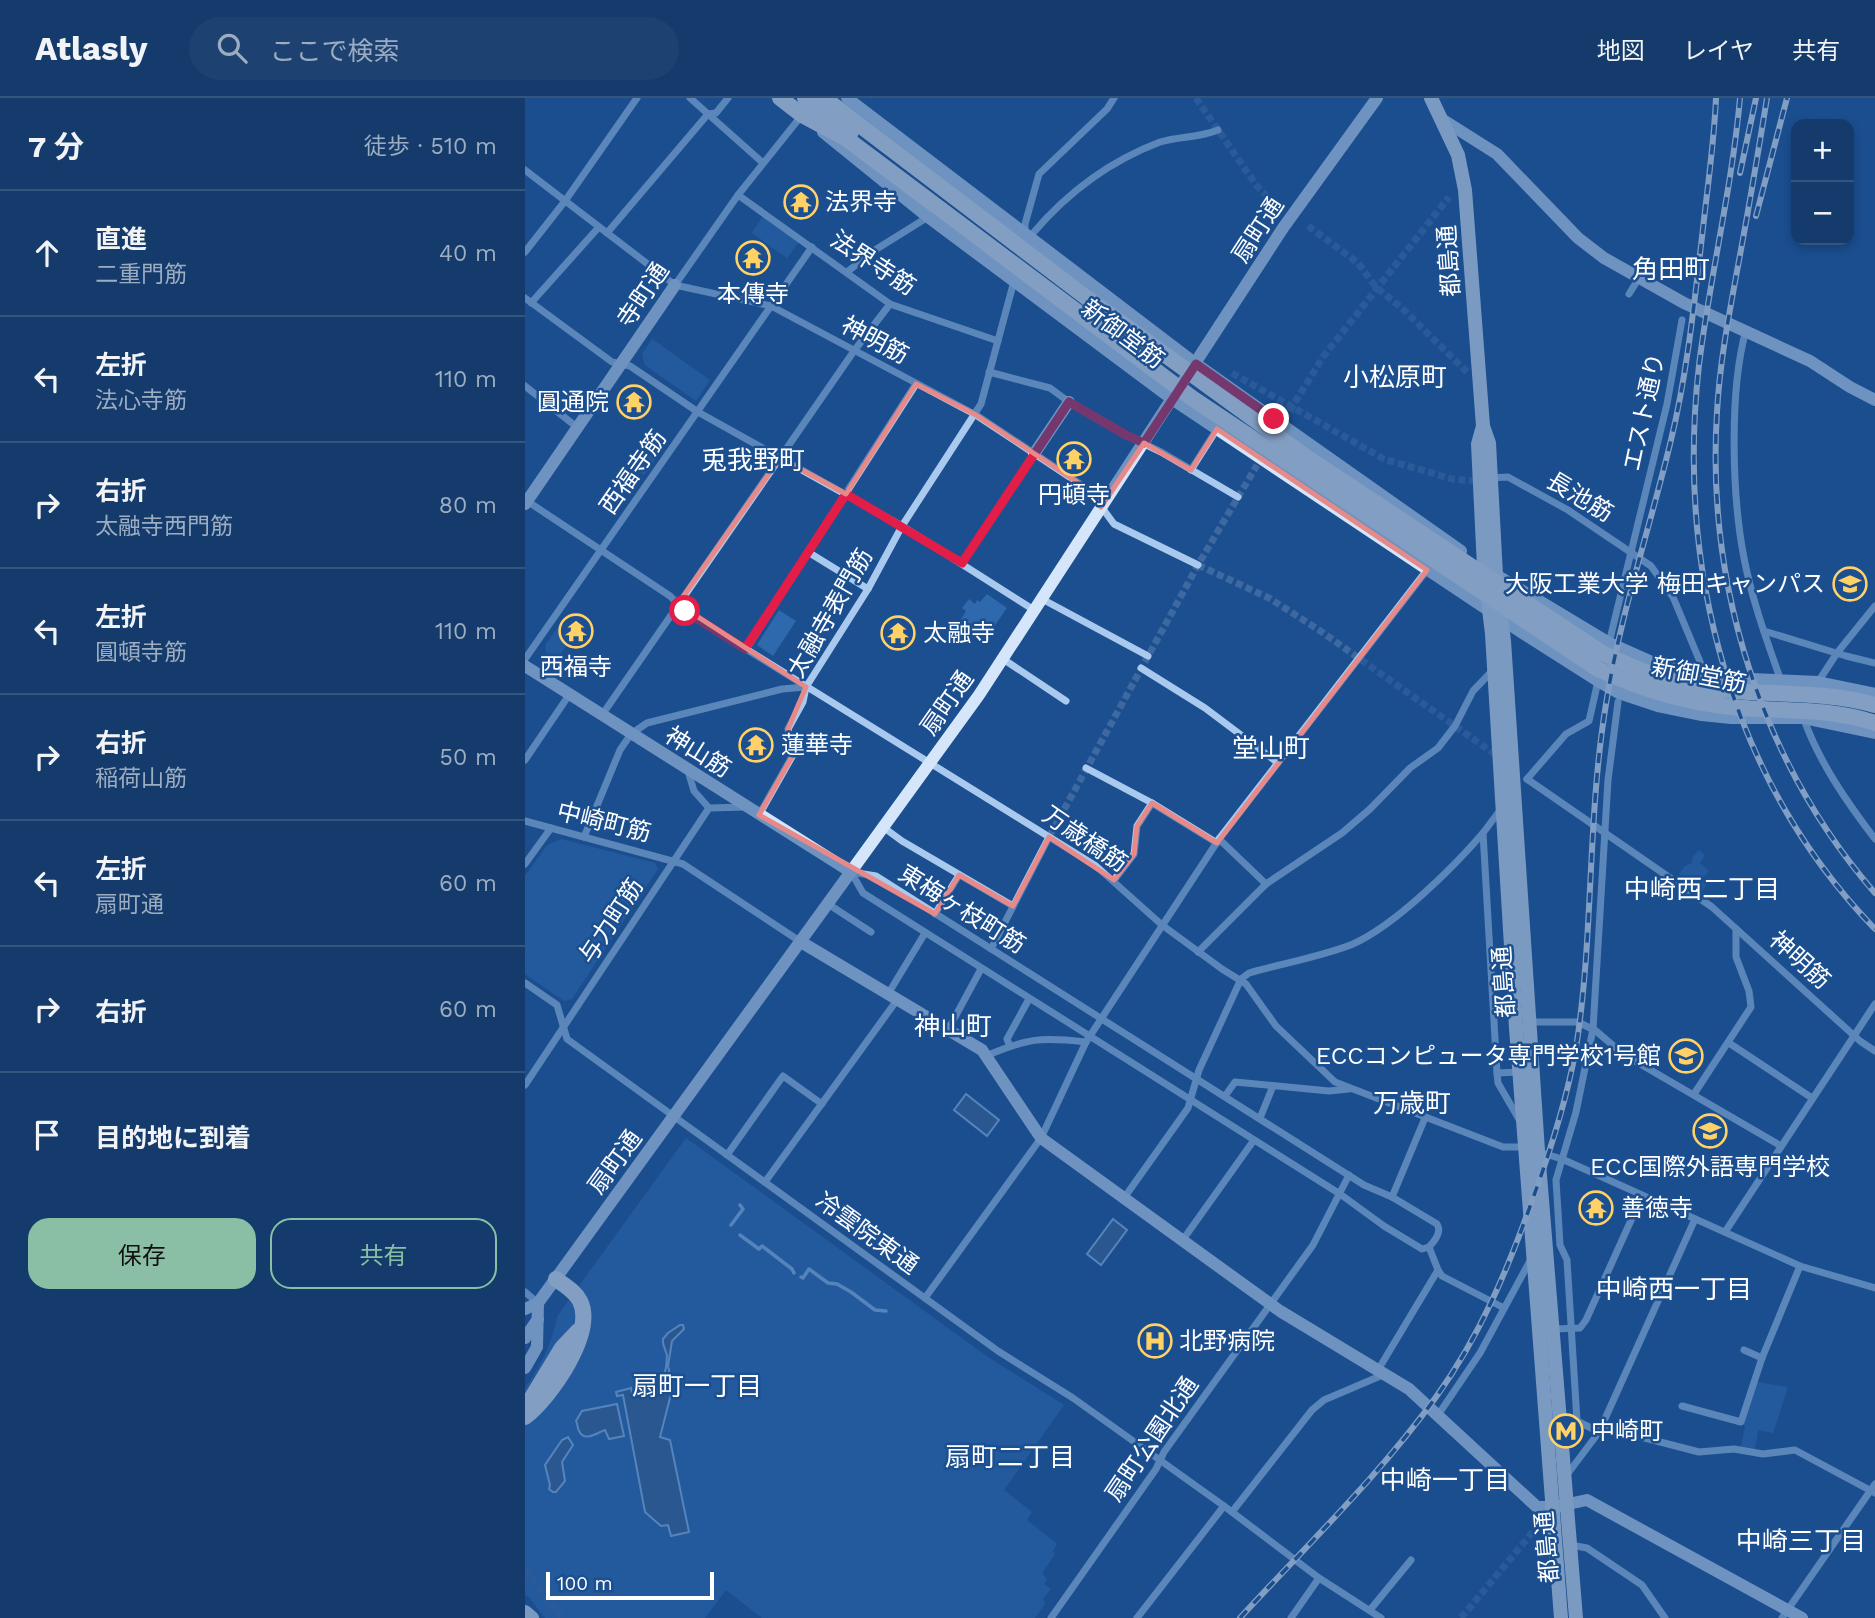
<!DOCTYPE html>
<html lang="ja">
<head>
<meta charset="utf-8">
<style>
	:root { --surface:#143b6b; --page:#1d4271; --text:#f1f3f6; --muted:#9dadc1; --line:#33557e; --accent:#8abfa5 }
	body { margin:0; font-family:"Work Sans","Noto Sans JP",sans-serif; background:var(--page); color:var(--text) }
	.controls { position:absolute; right:21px; top:21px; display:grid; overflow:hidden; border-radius:14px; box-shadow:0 4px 10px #0003 }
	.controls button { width:63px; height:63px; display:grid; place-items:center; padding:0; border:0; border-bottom:2px solid var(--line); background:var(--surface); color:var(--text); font:35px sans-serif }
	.scale { position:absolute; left:21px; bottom:18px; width:168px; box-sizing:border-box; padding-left:7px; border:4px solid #fff; border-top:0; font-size:19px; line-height:24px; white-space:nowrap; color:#fff; -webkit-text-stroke:5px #1b4f8f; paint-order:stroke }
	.stop { position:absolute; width:21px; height:21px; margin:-16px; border:5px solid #e11d48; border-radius:50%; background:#fff }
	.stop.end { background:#e11d48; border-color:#fff; box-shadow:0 2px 7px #0008 }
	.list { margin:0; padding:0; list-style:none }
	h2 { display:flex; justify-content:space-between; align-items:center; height:91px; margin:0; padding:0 28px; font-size:30px }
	h2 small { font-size:23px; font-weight:400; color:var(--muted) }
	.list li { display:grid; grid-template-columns:46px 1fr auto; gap:21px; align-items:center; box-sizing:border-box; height:126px; padding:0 28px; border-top:2px solid var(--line) }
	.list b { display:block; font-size:26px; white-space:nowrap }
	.list p { margin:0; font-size:23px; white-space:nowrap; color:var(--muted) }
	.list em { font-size:23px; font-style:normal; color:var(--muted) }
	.actions { display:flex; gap:14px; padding:21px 28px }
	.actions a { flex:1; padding:16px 0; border:2px solid var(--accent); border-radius:21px; text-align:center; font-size:24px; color:var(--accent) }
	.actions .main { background:var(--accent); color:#111 }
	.icon { flex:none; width:38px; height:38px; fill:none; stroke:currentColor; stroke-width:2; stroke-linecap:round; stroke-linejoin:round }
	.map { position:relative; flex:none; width:1350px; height:1520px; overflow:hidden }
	header { display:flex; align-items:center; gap:42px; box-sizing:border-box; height:98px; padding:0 35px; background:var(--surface); border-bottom:2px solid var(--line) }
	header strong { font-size:33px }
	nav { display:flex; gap:38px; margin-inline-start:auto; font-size:24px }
	.search { width:490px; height:63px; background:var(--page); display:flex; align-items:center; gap:18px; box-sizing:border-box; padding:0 24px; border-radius:38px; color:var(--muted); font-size:26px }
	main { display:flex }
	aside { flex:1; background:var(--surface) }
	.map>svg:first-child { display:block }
	.green { fill:#2e69ad }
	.water { fill:#3c6290; stroke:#9cc4f0; stroke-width:2 }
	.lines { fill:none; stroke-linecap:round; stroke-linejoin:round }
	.stream { stroke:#9cc4f0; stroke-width:3.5 }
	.street-tunnel { stroke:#3d69a0; stroke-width:7; stroke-dasharray:7 3.5; stroke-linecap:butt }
	.street { stroke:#a9c9ee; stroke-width:7 }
	.secondary { stroke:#d6e6fa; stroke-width:12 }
	.primary { stroke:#f0f6ff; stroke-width:14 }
	.highway { stroke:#fff; stroke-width:16 }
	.rail-casing { stroke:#fff; stroke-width:6 }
	.rail { stroke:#1b4f8f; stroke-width:3.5; stroke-dasharray:10; stroke-linecap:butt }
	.route { stroke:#e11d48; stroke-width:9 }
	.marked { fill:none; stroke:#e88989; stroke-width:5; stroke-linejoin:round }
	.labels { text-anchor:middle; stroke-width:5; stroke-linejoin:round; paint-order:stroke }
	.poi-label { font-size:24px; fill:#fff; stroke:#1b4f8f; text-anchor:start }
	.street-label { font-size:24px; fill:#fff; stroke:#1b4f8f }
	.neighbourhood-label { font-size:26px; fill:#fff; stroke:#1b4f8f }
</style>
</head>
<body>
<header>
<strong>Atlasly</strong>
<div class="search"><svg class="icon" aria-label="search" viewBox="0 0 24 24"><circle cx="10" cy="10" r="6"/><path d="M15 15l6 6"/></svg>ここで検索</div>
<nav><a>地図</a><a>レイヤ</a><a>共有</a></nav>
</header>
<main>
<aside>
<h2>7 分<small>徒歩 · 510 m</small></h2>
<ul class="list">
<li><svg class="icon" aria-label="ahead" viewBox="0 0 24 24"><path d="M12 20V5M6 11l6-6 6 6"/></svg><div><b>直進</b><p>二重門筋</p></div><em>40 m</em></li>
<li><svg class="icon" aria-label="left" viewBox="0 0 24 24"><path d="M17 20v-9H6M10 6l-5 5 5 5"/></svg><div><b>左折</b><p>法心寺筋</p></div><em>110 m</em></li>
<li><svg class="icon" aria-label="right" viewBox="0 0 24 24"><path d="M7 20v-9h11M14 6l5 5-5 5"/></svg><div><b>右折</b><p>太融寺西門筋</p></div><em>80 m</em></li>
<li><svg class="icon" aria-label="left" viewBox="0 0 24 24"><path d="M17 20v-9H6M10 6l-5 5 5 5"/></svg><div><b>左折</b><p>圓頓寺筋</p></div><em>110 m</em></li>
<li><svg class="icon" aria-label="right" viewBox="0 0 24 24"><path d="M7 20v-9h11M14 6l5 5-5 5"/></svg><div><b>右折</b><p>稲荷山筋</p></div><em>50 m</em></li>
<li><svg class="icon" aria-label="left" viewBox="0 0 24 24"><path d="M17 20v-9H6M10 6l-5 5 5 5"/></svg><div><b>左折</b><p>扇町通</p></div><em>60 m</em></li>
<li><svg class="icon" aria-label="right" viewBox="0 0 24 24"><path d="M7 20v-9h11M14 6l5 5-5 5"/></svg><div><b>右折</b></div><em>60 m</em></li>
<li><svg class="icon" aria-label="arrive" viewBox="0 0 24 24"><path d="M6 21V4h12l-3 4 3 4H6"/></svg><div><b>目的地に到着</b></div></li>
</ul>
<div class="actions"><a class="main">保存</a><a>共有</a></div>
</aside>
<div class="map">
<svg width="1350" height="1520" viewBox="0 0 1350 1520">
	<rect width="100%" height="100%" fill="#1b4f8f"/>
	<!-- green -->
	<g class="green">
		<polygon points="238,118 274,144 262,160 227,135"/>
		<polygon points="127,241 185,282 171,303 120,267 117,256"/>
		<polygon points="126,334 142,345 119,377 104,366"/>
		<polygon points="462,496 482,510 461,540 436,521 441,513 437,510 444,501 450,506 452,502 455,504"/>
		<polygon points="254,512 271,523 248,558 232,547"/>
		<polygon points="36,525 50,535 32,561 21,554 20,547"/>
		<polygon points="36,741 130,765 133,771 47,901 39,903 0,876 0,778 22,747"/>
		<polygon points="1174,752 1180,758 1175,765 1184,773 1177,781 1182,786 1177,793 1154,776 1160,768 1167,765 1168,759"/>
		<path d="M161 1040 463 1259 539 1307 479 1392 507 1414 502 1422 532 1446 527 1454 530 1456 517 1475 522 1481 519 1486 526 1491 518 1501 520 1506 510 1520H237L201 1492 180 1520H20L3 1498 0 1497V1290C16 1268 27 1244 33 1217Z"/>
		<polygon points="1232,1284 1263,1289 1248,1335 1233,1332 1230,1351 1216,1349 1220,1329 1218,1325"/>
	</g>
	<!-- water -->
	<g class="water">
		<polygon points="441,996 474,1022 462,1038 429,1012"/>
		<polygon points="588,1121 602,1132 576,1167 562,1156"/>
		<path d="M155 1227H158L159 1231 147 1243 143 1268 145 1277 140 1287 141 1293 146 1296 135 1339 145 1342 164 1434 146 1438 143 1427 136 1428 120 1414 98 1297 92 1298 91 1294 106 1290 107 1295 113 1294 119 1298 128 1299C138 1289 142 1270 142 1258 141 1251 137 1248 138 1241L143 1235Z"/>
		<path d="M92 1306 99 1338 84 1341 80 1332C73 1334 60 1345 54 1333 52 1330 53 1326 51 1323L57 1313Z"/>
		<polygon points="43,1339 48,1347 37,1364 40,1383 31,1394 28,1394 24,1391 25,1387 20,1367 37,1342"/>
	</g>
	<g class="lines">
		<!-- stream -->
		<g class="stream">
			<polyline points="206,1127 218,1111 215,1107"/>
			<polyline points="215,1137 234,1151 237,1148 267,1171 269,1175"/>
			<polyline points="276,1179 278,1180 284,1171 303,1185 312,1186 326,1194 350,1212 361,1213"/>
		</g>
		<!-- street-tunnel -->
		<g class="street-tunnel">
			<polyline points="671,0 731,87 750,106"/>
			<polyline points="783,128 833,165 851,189 878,211 942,274"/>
			<polyline points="707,275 859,361 927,381 948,383"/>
			<polyline points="759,322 798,259 924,99"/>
			<polyline points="673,467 744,500 794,532 975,660"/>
			<polyline points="524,739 673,467 732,367"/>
			<polyline points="0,1472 37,1520"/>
			<polyline points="936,1520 1016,1424"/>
		</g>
		<!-- street -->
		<g class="street">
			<polyline points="165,0 238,65"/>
			<polyline points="0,72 150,187 246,208 451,317 564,392 589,426 673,467"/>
			<polyline points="213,97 365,206 473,243"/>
			<path d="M509 134C544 93 585 63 635 44 654 38 674 40 693 32"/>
			<polyline points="82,135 183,16 191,15 203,0"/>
			<polyline points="500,138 500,126 514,76 582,11 589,0"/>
			<polyline points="0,154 40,103 112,0"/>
			<polyline points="322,174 350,152 403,119"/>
			<polyline points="150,187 213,97 277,17"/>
			<polyline points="1104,196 1114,180"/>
			<polyline points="0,200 87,264 105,268 173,314 377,428 509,512"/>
			<polyline points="6,205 73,130"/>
			<path d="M1221 232C1204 293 1207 398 1219 460 1227 502 1242 543 1256 583"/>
			<polyline points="464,274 525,290 544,304 601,337 636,354 713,399"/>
			<polyline points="0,288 53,330"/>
			<polyline points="666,372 692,331"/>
			<polyline points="965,380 983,379 1043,412 1126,468 1148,499 1181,578"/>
			<polyline points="2,403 145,498 160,513 571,768 637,827 697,871 721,886 751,928 810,984 978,1049 999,1049"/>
			<polyline points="283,454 343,491"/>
			<polyline points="437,465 509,356"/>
			<polyline points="517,501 623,558"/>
			<polyline points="1239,533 1321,558 1350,565"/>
			<polyline points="1084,545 1142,306 1157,222"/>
			<polyline points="221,551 391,286"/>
			<polyline points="0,561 287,149"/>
			<polyline points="478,561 541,603"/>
			<polyline points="616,570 680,610 753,665"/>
			<polyline points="1293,584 1312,555 1350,508"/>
			<polyline points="77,617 329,253 365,206"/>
			<path d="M1278 619C1294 664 1321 703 1350 741"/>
			<polyline points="0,662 44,597"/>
			<polyline points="561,670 627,705 692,745"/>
			<polyline points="163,673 169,693 184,710"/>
			<polyline points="1002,681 1187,809 1335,943 1350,953"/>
			<polyline points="1002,681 1041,636 1064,623 1073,583"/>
			<polyline points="976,711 958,735 972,975 973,985 995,1023"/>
			<polyline points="234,717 268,657 263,631 278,604 281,589 343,491 377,428 456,306 489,183"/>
			<polyline points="0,723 158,766 276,844"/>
			<polyline points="358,729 377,743 488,808"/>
			<polyline points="59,739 95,652 106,636 122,625 257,591 280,589"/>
			<polyline points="694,741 741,786"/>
			<polyline points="0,766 26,730"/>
			<path d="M326 774 351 778 839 1087 867 1099 912 1126C917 1134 910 1143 904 1149L897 1151 859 1128 815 1096 338 795Z"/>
			<polyline points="589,782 609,756 612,728 627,705"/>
			<polyline points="303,806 346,834"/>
			<polyline points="410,816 434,777"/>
			<polyline points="466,851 524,739"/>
			<polyline points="673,854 741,786 817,735 845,711 885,670 913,650 930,628 948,593 968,572"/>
			<polyline points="0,885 32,907 42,941 473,1253 548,1300 699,1408 794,1480 856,1520"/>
			<polyline points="363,896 400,835"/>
			<polyline points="1005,924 1053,924 1071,933 1098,956 1256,1048"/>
			<polyline points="423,932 456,871"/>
			<polyline points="1204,945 1287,1000"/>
			<polyline points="485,948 482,941 504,901"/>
			<path d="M461 958C503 940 516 939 561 944"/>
			<polyline points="972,975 994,974"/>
			<polyline points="0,987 184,710 221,709"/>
			<polyline points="1169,996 1226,909 1224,893 1211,859 1211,831"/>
			<polyline points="700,998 710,984 804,993 824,991"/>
			<polyline points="735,1020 748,988"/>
			<polyline points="1014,1054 1037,1061 1275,1168 1350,1190"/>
			<polyline points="202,1057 258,978 297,1006"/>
			<polyline points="240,1084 372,902"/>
			<polyline points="867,1099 900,1020"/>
			<path d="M599 1100 663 1010 674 972 716 881 724 875C755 866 799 858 828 846 870 827 927 771 958 735"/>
			<polyline points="1200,1134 1350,906"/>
			<polyline points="657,1143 729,1042"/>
			<polyline points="913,1172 917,1178 979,1210"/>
			<polyline points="0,1194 13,1205"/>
			<polyline points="400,1200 516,1040 561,944 694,741 902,472"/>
			<polyline points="1029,1231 1055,1230 1061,1222 1117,1098"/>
			<polyline points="1219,1252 1237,1260"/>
			<polyline points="853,1272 913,1172 904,1149"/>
			<polyline points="1157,1308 1216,1324 1237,1260 1275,1168"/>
			<polyline points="913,1317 955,1255 1006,1161"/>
			<polyline points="1034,1322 1052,1323 1074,1334 1081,1330 1174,1354 1209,1351 1238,1356 1270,1352 1350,1395"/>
			<polyline points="1052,1323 1042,1162 1035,1147 1031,1082 1051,1014 1068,931 1083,682 1093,604"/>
			<polyline points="1041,1378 1074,1334 1170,1121"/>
			<polyline points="707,1414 787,1312 799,1302 860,1276"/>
			<polyline points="1046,1447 1062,1450 1117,1487 1140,1520"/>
			<polyline points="845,1512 886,1462"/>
			<polyline points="526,1520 631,1371 639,1354 788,1147 824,1077"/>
			<polyline points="612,1520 699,1408"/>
			<polyline points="766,1520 794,1480"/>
			<polyline points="1257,1520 1350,1386"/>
		</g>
		<!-- secondary -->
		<g class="secondary">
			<polyline points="322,0 671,266 936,453"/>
			<polyline points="915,20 972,56 1053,140 1079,160 1159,205 1285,263 1325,289 1350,302"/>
			<polyline points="298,34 403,119 647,301 996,534 1073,583 1094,595 1133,608 1177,617 1206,620 1278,620 1350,635"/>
			<polyline points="509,356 544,304"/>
			<polyline points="0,406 150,187"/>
			<polyline points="971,477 1084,545 1129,565 1182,579 1293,584 1350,596"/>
			<polyline points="0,568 326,774"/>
			<polyline points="276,844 457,952 516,1040 755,1213 884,1291 1012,1409 1029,1409 1062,1402 1277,1520"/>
			<polyline points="0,1211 13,1205"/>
			<polyline points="0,1240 13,1221"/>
			<polyline points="0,1270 12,1249 13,1205 454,597 758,130 852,0"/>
		</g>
		<!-- primary -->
		<g class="primary">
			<polyline points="906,0 933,57 940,92 958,328 964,345 971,477 979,543 1013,1053 1051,1520"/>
			<polyline points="958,328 953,346 959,469 967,536 991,930 1036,1520"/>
			<polyline points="0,1514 7,1520"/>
		</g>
		<!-- highway -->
		<g class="highway">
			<path d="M255 0 277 17 322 41 667 300 1073 571C1116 591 1158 604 1206 609 1254 614 1303 609 1350 625"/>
			<polyline points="280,0 326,34"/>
			<path d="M299 0 562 200 781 359 1077 555C1115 574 1153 588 1195 592 1245 597 1301 593 1350 607"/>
			<polyline points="0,1311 37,1250 53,1233"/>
			<path d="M0 1319C25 1300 71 1235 55 1203 50 1193 39 1187 31 1181"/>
		</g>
		<defs>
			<g id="rail">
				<path d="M1215 0C1207 90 1185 178 1174 267 1151 471 1205 681 1350 831"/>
				<path d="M1242 0C1234 49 1226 98 1217 146 1207 202 1195 257 1192 314 1181 487 1236 664 1350 795"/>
				<polyline points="1215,75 1231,0"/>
				<polyline points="1231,118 1262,0"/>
				<path d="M715 1520C781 1448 854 1378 911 1299 955 1238 983 1171 1008 1100 1026 1051 1042 1001 1051 950 1069 836 1062 720 1081 606 1095 517 1125 430 1146 342 1162 276 1169 207 1177 139 1182 93 1189 46 1191 0"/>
			</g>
		</defs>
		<!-- rail casing -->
		<use href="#rail" class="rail-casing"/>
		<!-- rail -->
		<use href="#rail" class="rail"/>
	</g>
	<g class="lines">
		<!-- route -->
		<polyline class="route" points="160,513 220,551 321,396 437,465 544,304 601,337 619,345 671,266 749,321"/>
	</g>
	<!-- marked area -->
	<path d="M0 0H1350V1520H0ZM391 286 451 317 564 392 576 409 619 345 666 372 692 331 902 472 692 745 627 705 612 728 609 756 589 782 524 739 488 808 434 777 410 816 234 717 268 657 263 631 281 589 153 506 255 360 321 396Z" fill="#1b4f8f" fill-opacity=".55" fill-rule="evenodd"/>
	<path class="marked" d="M391 286 451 317 564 392 576 409 619 345 666 372 692 331 902 472 692 745 627 705 612 728 609 756 589 782 524 739 488 808 434 777 410 816 234 717 268 657 263 631 281 589 153 506 255 360 321 396Z"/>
	<!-- icons -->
	<defs>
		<symbol id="temple-ring" viewBox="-11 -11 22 22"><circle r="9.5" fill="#1b4f8f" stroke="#ffd166" stroke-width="1.5"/><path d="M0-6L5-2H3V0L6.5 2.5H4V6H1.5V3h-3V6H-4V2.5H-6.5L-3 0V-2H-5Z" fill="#ffd166"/></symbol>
		<symbol id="university-ring" viewBox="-11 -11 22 22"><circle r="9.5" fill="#1b4f8f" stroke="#ffd166" stroke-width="1.5"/><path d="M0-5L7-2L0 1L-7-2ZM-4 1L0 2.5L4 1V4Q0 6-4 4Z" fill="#ffd166"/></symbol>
		<symbol id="hospital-ring" viewBox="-11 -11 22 22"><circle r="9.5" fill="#1b4f8f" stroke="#ffd166" stroke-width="1.5"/><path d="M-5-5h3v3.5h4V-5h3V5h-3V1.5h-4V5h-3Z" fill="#ffd166"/></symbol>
		<symbol id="metro-ring" viewBox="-11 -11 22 22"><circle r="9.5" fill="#1b4f8f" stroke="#ffd166" stroke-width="1.5"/><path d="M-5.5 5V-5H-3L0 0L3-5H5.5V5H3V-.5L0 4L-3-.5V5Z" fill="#ffd166"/></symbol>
	</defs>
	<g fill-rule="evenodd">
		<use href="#temple-ring" x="257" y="85" width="38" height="38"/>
		<use href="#temple-ring" x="209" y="141" width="38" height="38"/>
		<use href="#temple-ring" x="90" y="285" width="38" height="38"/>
		<use href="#temple-ring" x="530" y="342" width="38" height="38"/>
		<use href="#university-ring" x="1306" y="467" width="38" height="38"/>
		<use href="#temple-ring" x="32" y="514" width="38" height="38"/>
		<use href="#temple-ring" x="354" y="516" width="38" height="38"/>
		<use href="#temple-ring" x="212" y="628" width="38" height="38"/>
		<use href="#university-ring" x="1142" y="939" width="38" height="38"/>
		<use href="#university-ring" x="1166" y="1014" width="38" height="38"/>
		<use href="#temple-ring" x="1052" y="1091" width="38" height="38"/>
		<use href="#hospital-ring" x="611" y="1224" width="38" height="38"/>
		<use href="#metro-ring" x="1022" y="1314" width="38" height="38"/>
	</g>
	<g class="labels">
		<!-- poi labels -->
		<g class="poi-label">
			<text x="300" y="112">法界寺</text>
			<text x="228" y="204" text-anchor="middle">本傳寺</text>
			<text x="84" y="312" text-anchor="end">圓通院</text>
			<text x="549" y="405" text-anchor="middle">円頓寺</text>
			<text x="1300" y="494" text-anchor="end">大阪工業大学 梅田キャンパス</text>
			<text x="398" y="543">太融寺</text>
			<text x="51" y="577" text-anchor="middle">西福寺</text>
			<text x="256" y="655">蓮華寺</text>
			<text x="1136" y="966" text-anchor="end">ECCコンピュータ専門学校1号館</text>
			<text x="1185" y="1077" text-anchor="middle">ECC国際外語専門学校</text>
			<text x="1096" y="1118">善徳寺</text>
			<text x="654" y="1251">北野病院</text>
			<text x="1066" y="1341">中崎町</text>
		</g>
		<!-- street labels -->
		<g class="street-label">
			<text transform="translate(733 132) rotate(-57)" y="8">扇町通</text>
			<text transform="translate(924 163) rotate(-94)" y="8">都島通</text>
			<text transform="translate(348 165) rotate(33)" y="8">法界寺筋</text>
			<text transform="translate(118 197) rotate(-56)" y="8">寺町通</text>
			<text transform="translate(598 236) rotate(37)" y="8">新御堂筋</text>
			<text transform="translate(350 242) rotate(28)" y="8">神明筋</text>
			<text transform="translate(1119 314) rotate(-78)" y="8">エスト通り</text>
			<text transform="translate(108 374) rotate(-55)" y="8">西福寺筋</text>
			<text transform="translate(1055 399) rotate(31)" y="8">長池筋</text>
			<text transform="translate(305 515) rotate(-60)" y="8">太融寺表門筋</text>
			<text transform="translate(1174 577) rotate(11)" y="8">新御堂筋</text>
			<text transform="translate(422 605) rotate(-55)" y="8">扇町通</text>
			<text transform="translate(173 654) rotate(32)" y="8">神山筋</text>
			<text transform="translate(79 724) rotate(14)" y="8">中崎町筋</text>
			<text transform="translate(560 741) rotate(34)" y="8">万歳橋筋</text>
			<text transform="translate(437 811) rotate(32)" y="8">東梅ヶ枝町筋</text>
			<text transform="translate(86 823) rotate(-57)" y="8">与力町筋</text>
			<text transform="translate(1275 862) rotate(42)" y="8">神明筋</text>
			<text transform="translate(979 884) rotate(-94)" y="8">都島通</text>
			<text transform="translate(90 1064) rotate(-54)" y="8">扇町通</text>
			<text transform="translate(342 1135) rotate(36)" y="8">冷雲院東通</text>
			<text transform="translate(627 1341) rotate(-56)" y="8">扇町公園北通</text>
			<text transform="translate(1022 1449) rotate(-95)" y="8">都島通</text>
		</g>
		<!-- neighbourhood labels -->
		<g class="neighbourhood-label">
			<text x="1146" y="180">角田町</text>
			<text x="870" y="288">小松原町</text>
			<text x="228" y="371">兎我野町</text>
			<text x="746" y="659">堂山町</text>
			<text x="1177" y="800">中崎西二丁目</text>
			<text x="428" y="937">神山町</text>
			<text x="887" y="1014">万歳町</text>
			<text x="1149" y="1200">中崎西一丁目</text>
			<text x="172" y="1297">扇町一丁目</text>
			<text x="485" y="1368">扇町二丁目</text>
			<text x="920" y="1391">中崎一丁目</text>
			<text x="1276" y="1452">中崎三丁目</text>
		</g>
	</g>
</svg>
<div class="controls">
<button>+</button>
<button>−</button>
</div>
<div class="scale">100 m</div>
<div class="stop" style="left:160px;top:513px"></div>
<div class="stop end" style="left:749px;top:321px"></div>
</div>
</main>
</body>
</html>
